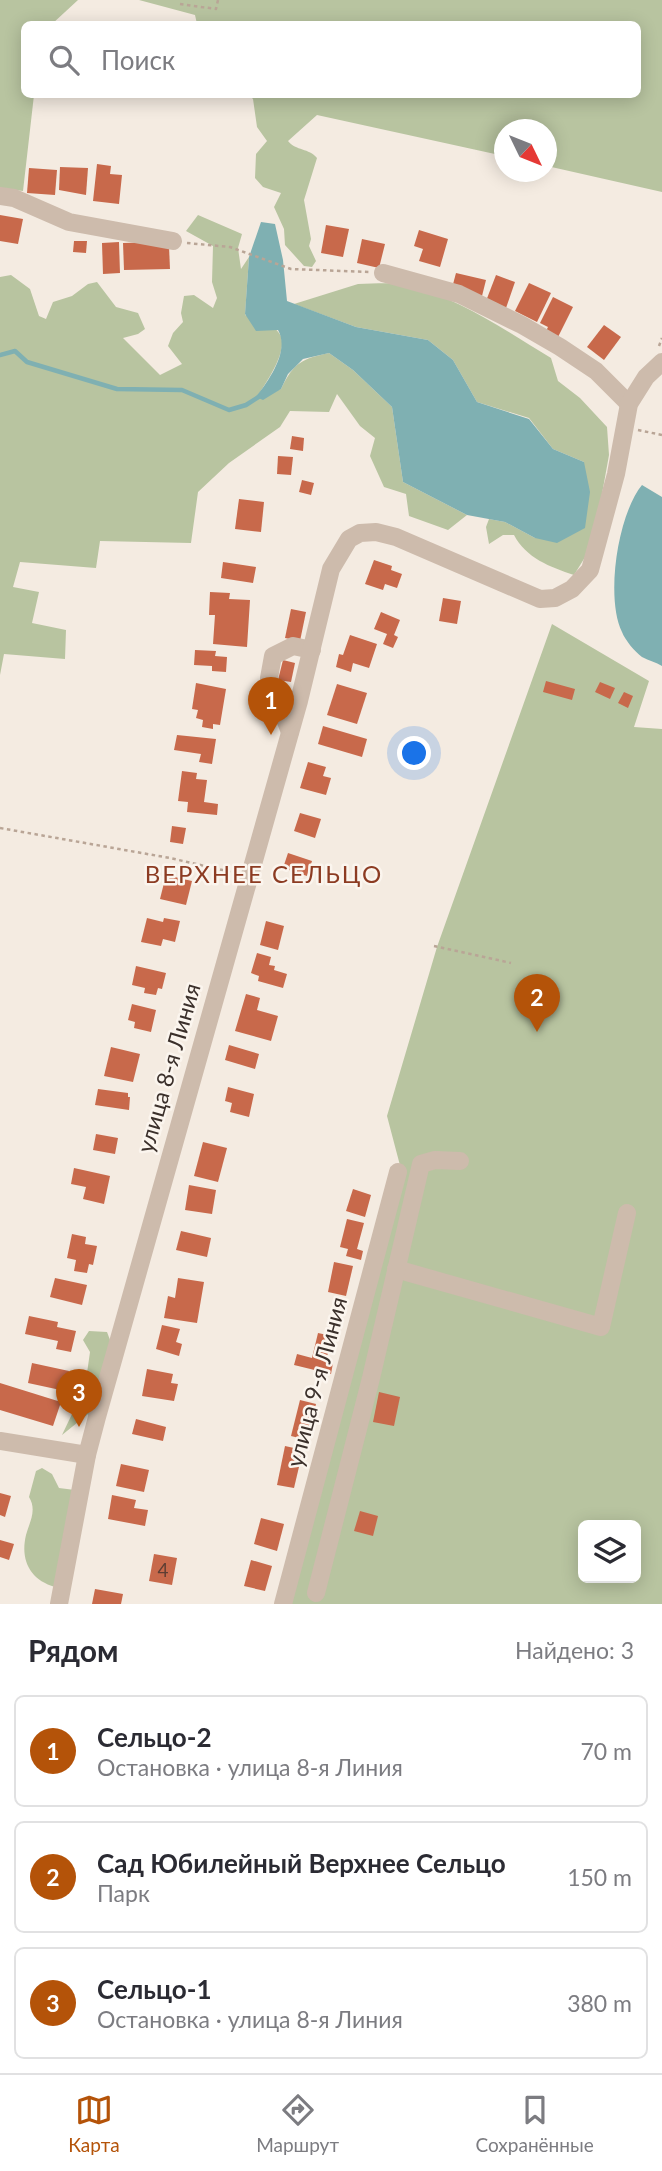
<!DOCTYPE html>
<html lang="ru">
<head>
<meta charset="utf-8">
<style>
	:root { --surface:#fff; --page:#f7f7f7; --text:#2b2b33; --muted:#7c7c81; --line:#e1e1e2; --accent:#b45309 }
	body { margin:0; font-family:Lato,sans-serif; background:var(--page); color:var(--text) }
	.controls { position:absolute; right:21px; bottom:21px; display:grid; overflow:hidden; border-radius:10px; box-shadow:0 4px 18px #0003 }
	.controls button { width:63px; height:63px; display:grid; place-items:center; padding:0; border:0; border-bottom:2px solid var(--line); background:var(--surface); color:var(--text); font:35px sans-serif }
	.compass { position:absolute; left:494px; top:119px; width:63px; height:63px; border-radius:50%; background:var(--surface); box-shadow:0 4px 18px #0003; rotate:133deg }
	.you { position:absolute; left:415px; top:754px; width:24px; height:24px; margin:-18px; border:5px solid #fff; border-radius:50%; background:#1a73e8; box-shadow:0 0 0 10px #1a73e833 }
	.badge { display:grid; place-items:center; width:46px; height:46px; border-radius:50%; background:var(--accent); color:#fff; font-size:23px; font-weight:700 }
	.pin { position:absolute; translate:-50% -58px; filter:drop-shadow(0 2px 4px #0008) }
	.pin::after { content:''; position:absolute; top:37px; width:24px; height:21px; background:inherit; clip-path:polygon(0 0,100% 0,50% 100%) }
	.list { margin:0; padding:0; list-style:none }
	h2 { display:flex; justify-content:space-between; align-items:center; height:91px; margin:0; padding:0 28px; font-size:30px }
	h2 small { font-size:23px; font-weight:400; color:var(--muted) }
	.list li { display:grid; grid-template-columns:46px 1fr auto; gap:21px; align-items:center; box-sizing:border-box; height:112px; margin:0 14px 14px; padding:0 14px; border:2px solid var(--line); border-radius:10px }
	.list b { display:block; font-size:26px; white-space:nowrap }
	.list p { margin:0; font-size:23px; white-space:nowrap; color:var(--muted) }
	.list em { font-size:23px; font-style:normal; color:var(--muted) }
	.icon { flex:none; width:38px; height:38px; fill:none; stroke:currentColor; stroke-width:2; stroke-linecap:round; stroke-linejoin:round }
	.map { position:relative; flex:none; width:662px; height:1604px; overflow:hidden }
	.search { position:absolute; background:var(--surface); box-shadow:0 4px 18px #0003; left:21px; right:21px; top:21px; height:77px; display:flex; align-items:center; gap:18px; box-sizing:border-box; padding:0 24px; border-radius:10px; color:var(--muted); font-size:26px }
	.sheet { height:469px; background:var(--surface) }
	nav { display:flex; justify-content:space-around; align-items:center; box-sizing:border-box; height:98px; border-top:2px solid var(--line); background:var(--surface); font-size:19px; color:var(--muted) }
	nav a { display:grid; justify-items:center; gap:4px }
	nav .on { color:var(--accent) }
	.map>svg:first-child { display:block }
	.green { fill:#b8c4a0; fill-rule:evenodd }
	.water { fill:#7fb0b2 }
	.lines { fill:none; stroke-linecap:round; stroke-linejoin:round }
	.stream { stroke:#7fb0b2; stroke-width:4.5 }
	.building { fill:#c8694b }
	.path { stroke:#b9a596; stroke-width:2.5; stroke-dasharray:3.5 3.5; stroke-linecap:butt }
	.minor { stroke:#cdbbac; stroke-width:18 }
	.labels { text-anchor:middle; stroke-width:5; stroke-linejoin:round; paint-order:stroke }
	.number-label { font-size:19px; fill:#5e3e33 }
	.street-label { font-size:23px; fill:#3b302b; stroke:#fbf5ee }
	.neighbourhood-label { font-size:24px; letter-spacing:2px; fill:#8c3b22; stroke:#fbf5ee }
</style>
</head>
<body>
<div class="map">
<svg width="662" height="1604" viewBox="0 0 662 1604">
	<rect width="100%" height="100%" fill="#f4ebe1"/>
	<!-- green -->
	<g class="green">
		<polygon points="0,0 78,0 52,24 24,24 24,94 34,95 23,191 0,188"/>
		<path d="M139 0H662V192L547 166 546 130H504V156L317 115 288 141C296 151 309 148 317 158L304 200 311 239 309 246 316 261 312 267 304 266 285 245 284 229 274 207 281 193 263 187 255 178 256 154 267 141 257 127 253 99 249 95 638 94V24H197L195 15Z"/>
		<path d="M198 215 242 234 238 248 241 269 249 257 245 315C255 319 273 324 279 333 291 348 265 384 257 397L281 389C294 362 302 359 329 353L353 370 392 407 403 482 467 515 448 530 409 516 406 494 384 487 370 456 375 438 360 426 337 394 329 412 290 411 280 427 229 463 198 492 191 543 100 541 96 568 20 562 13 587 39 592 32 623 66 630 65 659 4 654 0 675V277L11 275 30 289 39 316 46 319 53 302 72 296 88 284 97 282 116 307 138 313 145 329 138 334 123 338 160 375 182 364 168 346 173 333 183 322 181 313 184 296 194 295 213 308 217 298 212 282 213 246 186 231Z"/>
		<path d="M358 284C373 284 392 282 406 285 458 297 506 331 551 358L558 381 580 398 607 427 609 455 597 522 587 554 574 575C550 567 526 558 514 535H503L489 544 486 527 489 519 505 522 535 538 584 462 553 449 529 418 477 402 453 360 428 340 356 327 294 304Z"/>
		<path d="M552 624 649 681 634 727 662 729V1604H287L402 1173 387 1116 437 947ZM583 1525H636V1578H583Z"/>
		<polygon points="89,1331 107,1332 110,1340 92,1421 88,1414 62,1435 72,1414 75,1394 82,1388 87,1373 90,1352 83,1340"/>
		<path d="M42 1468 52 1474 59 1488 75 1490 55 1587C30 1580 20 1560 26 1535 30 1521 37 1510 29 1497L36 1471Z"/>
	</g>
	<!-- water -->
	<g class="water">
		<path d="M261 222 275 224 283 260 287 301 356 327 428 340 453 360 477 402 529 419 553 449 584 462 590 492 585 528 557 543 535 538 505 522 467 515 403 482 392 407 353 370 329 353 303 359 288 374 281 389 263 400 256 397C269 380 290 351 278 330L256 331 245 314 249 257Z"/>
		<path d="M642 485 662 497V666C656 662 649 661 642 657 635 652 625 640 622 632 605 597 618 514 642 485Z"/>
	</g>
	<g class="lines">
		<!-- stream -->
		<polyline class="stream" points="0,355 15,351 27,362 117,389 182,390 229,410 246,405 260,396"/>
	</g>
	<!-- building -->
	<g class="building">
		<polygon points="97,164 111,166 110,174 122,175 119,204 93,201"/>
		<polygon points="60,167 88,168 86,195 59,190"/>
		<polygon points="29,168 57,170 55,195 27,193"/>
		<polygon points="0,215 23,219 18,244 0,241"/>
		<polygon points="326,225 349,229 343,257 321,253"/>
		<polygon points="419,230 448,239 440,267 419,261 423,249 414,246"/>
		<polygon points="362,239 385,244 379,268 357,263"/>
		<polygon points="74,241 87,241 86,253 73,252"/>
		<polygon points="119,242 120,273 103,274 102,243"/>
		<polygon points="157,242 169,246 170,269 124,270 123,243"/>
		<polygon points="456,273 486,280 482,296 452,288"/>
		<polygon points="496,275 515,282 506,308 486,301"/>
		<polygon points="529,283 551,293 537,322 515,311"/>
		<polygon points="553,297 573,307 558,337 546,331 548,327 540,323"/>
		<polygon points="604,325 621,337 604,360 587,347"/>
		<polygon points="292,436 304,438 303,451 290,449"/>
		<polygon points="278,456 293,457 291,475 277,474"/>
		<polygon points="302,480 314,483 311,495 299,492"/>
		<polygon points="239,499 264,502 261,532 235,529"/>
		<polygon points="374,560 392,566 391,570 402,574 397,588 385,584 383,590 365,584"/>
		<polygon points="223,562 256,567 253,583 221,578"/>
		<polygon points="210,592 230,593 229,599 250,600 247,647 213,644 215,615 209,615"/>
		<polygon points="443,598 461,601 457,624 439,621"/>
		<polygon points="291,609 306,612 300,641 285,638"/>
		<polygon points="381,612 400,620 394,635 398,637 393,648 383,644 387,634 374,629"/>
		<polygon points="350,635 377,644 369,668 353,663 351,672 336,667 339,654 343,655"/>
		<polygon points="195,650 216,651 215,656 227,657 226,672 212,671 212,666 194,665"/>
		<polygon points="283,660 295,663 291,682 278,680"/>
		<polygon points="546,681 575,689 572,700 543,692"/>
		<polygon points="600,682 615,688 610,699 595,692"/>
		<polygon points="196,683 226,689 220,725 213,724 213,729 202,727 203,720 196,718 198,710 192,709"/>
		<polygon points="337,684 367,693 357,724 327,715"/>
		<polygon points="624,692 633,696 628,708 618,703"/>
		<polygon points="323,726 367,739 362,757 318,744"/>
		<polygon points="177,735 216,739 212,764 199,762 201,754 174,750"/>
		<polygon points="410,745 421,750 414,766 403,762"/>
		<polygon points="308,762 326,767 323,776 331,778 326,795 300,788"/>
		<polygon points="182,771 197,773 196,779 207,780 204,802 218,804 217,815 187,812 188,802 178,801"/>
		<polygon points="300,813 321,819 315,838 294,831"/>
		<polygon points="172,826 186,828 183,844 170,842"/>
		<polygon points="288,853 312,861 307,876 283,868"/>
		<polygon points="166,875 192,881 186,905 160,899"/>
		<polygon points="147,918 163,922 164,918 180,921 175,942 163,939 161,946 141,942"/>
		<polygon points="266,921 284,926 278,950 260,945"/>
		<polygon points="257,953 271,957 269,965 275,966 274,970 287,974 283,988 258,981 259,976 251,973"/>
		<polygon points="136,966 166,973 162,989 158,988 156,995 144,993 145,988 132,985"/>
		<polygon points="246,994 260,998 257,1010 278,1016 271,1041 235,1031"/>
		<polygon points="132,1004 156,1010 151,1032 134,1028 135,1022 128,1020"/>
		<polygon points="229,1045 259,1054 255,1069 225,1060"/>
		<polygon points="111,1047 140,1054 133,1082 104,1076"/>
		<polygon points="228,1087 254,1094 249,1117 230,1112 232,1103 225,1101"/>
		<polygon points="98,1089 128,1093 128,1097 130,1097 129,1110 95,1105"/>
		<polygon points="96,1134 118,1138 115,1154 93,1150"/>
		<polygon points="203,1142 227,1148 218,1182 194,1176"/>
		<polygon points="74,1168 110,1176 104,1204 83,1199 86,1187 71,1184"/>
		<polygon points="189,1185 216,1190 212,1214 185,1210"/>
		<polygon points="353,1189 371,1195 365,1217 346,1211"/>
		<polygon points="347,1219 364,1223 357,1249 363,1251 361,1260 346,1256 348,1249 340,1247"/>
		<polygon points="181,1231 211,1238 207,1257 176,1250"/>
		<polygon points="72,1234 86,1237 85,1244 97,1246 93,1265 89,1264 87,1273 74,1271 76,1260 67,1258"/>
		<polygon points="334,1262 353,1266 346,1296 328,1292"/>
		<polygon points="55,1278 87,1285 82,1305 50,1297"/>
		<polygon points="178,1278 204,1282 197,1323 164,1318 168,1296 175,1298"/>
		<polygon points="29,1316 58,1322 57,1327 76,1331 71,1352 56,1349 58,1341 25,1334"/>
		<polygon points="162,1325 180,1329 176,1342 182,1344 179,1356 156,1349"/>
		<polygon points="318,1333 332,1336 326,1361 333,1363 331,1374 294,1365 297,1354 312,1358"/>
		<polygon points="32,1363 69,1371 65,1391 28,1383"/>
		<polygon points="147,1369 173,1374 171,1383 178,1384 174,1401 142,1396"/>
		<polygon points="0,1383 61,1402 53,1426 0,1410"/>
		<polygon points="379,1392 400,1397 394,1426 373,1422"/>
		<polygon points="300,1400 316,1404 307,1440 291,1436"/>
		<polygon points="136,1419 166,1427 163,1441 132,1434"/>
		<polygon points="285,1446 303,1450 294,1488 277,1485"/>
		<polygon points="121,1464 149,1470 144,1492 116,1486"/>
		<polygon points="0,1493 11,1496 5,1517 0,1515"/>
		<polygon points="112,1495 136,1500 134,1508 148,1510 145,1526 108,1519"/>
		<polygon points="360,1511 378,1516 373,1536 354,1531"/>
		<polygon points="261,1518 284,1524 277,1551 254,1544"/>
		<polygon points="0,1540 14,1544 9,1560 0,1557"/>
		<polygon points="154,1554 177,1558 172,1585 149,1581"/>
		<polygon points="251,1560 272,1566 265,1591 244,1586"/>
		<polygon points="95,1589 123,1594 121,1604 92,1604"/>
	</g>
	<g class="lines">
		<!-- path -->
		<g class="path">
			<polyline points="180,4 216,9 218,0"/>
			<polyline points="187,243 230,247 291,269 369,272"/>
			<polyline points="659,346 662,338"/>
			<polyline points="638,430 662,435"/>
			<polyline points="0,828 170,858 235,873"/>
			<polyline points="434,946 511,963"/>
		</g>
		<!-- minor -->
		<g class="minor">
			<polyline points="0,196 14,198 69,222 173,241"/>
			<polyline points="383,273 459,294 522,325 560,347 596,371 629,404"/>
			<polyline points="290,732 269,678 273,656 293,646 312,650"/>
			<polyline points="396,1269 601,1327 627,1213"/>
			<polyline points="0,1441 87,1455"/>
			<polyline points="316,1593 371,1378 421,1164 435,1160 460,1161"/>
			<polyline points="59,1604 87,1455 97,1417 299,701 331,569 349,539 360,533 376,532 396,537 540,599 555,598 572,589 590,570 616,474 629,404 646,377 662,362"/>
			<polyline points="283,1604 398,1172"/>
		</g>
	</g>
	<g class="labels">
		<!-- number labels -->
		<g class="number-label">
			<text x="163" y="1577">4</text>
		</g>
		<!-- street labels -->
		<g class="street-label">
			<text transform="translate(169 1068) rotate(-74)" y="8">улица 8-я Линия</text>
			<text transform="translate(317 1382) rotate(-75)" y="8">улица 9-я Линия</text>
		</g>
		<!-- neighbourhood labels -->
		<g class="neighbourhood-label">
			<text x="264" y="883">ВЕРХНЕЕ СЕЛЬЦО</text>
		</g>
	</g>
</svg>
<div class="controls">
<button><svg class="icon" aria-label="layers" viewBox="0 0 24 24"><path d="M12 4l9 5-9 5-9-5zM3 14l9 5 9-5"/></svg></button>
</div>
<svg class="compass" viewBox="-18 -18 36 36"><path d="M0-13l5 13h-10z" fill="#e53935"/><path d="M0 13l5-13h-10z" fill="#7c7c81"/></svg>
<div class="you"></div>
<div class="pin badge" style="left:271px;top:735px">1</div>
<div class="pin badge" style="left:537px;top:1032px">2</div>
<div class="pin badge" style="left:79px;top:1427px">3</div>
<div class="search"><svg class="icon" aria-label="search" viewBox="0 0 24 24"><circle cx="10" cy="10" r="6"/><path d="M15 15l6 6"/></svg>Поиск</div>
</div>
<section class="sheet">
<h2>Рядом<small>Найдено: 3</small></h2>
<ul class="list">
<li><span class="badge">1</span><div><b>Сельцо-2</b><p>Остановка · улица 8-я Линия</p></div><em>70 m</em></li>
<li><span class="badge">2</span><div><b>Сад Юбилейный Верхнее Сельцо</b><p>Парк</p></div><em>150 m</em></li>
<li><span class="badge">3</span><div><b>Сельцо-1</b><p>Остановка · улица 8-я Линия</p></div><em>380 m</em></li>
</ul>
</section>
<nav>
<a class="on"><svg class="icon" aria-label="map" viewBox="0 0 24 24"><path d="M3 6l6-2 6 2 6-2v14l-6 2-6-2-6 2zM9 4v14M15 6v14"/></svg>Карта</a>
<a><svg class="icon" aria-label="directions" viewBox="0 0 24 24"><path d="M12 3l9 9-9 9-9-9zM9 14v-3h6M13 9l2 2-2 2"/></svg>Маршрут</a>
<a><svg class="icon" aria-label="saved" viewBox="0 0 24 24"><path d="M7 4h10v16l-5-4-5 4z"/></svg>Сохранённые</a>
</nav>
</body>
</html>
